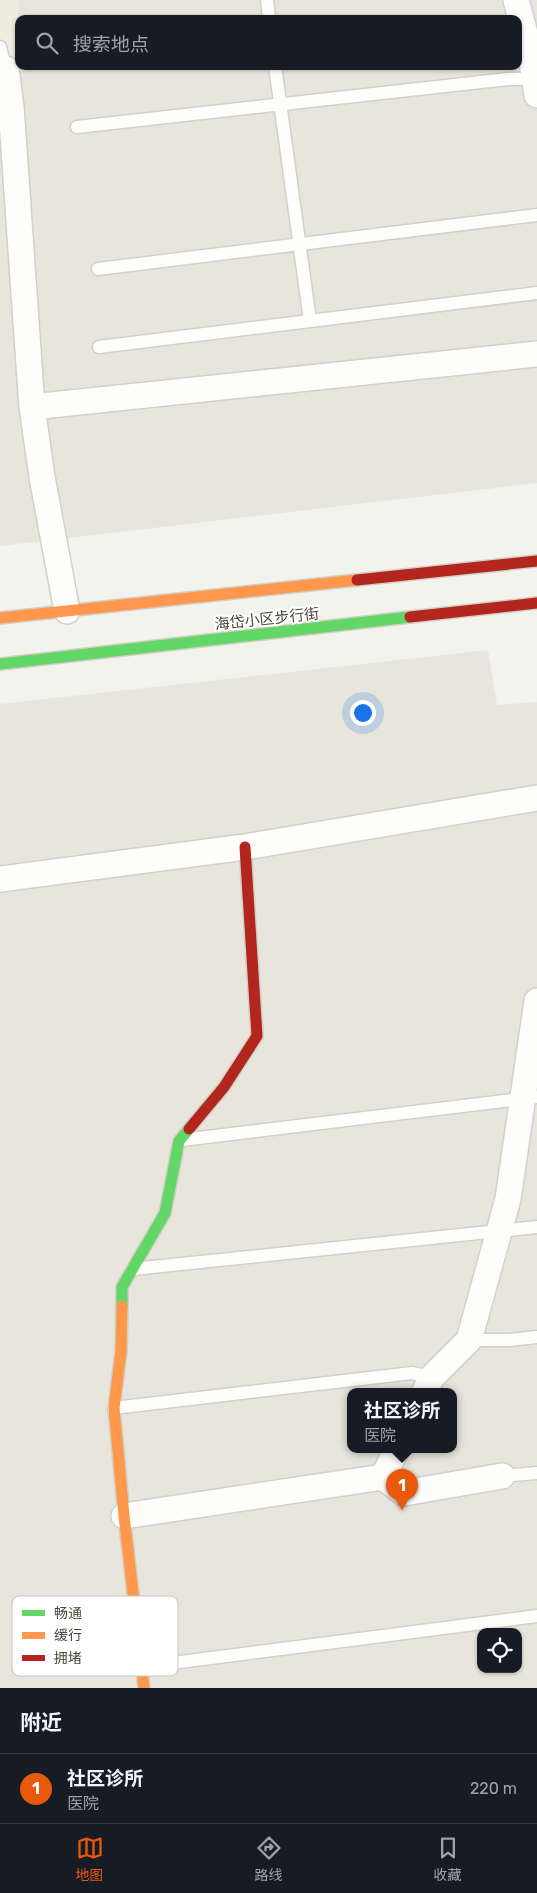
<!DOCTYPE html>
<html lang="zh">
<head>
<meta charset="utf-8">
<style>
	:root { --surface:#171b24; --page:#242831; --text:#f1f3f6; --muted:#9ea1a6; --line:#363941; --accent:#ea580c }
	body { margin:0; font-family:Rubik,"Noto Sans SC",sans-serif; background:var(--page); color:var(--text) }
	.controls { position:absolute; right:15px; bottom:15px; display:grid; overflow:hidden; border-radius:10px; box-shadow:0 1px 4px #0004 }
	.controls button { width:45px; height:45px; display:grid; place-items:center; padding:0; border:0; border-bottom:1px solid var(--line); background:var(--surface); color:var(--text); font:25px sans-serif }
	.you { position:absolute; left:362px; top:712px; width:18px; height:18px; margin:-12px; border:4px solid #fff; border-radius:50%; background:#1a73e8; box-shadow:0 0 0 8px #1a73e833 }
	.badge { display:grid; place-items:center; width:32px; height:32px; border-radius:50%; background:var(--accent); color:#fff; font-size:16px; font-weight:700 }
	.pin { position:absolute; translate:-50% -41px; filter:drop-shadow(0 1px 2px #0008) }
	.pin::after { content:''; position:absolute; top:26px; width:18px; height:15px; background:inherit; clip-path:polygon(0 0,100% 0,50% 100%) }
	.popup { position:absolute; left:347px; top:1388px; width:110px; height:65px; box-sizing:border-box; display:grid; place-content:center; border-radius:10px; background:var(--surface); filter:drop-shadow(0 1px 4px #0005); font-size:16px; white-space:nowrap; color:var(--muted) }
	.popup b { font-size:19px; color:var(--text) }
	.popup::after { content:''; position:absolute; left:50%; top:100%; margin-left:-10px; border:10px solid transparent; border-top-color:var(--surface) }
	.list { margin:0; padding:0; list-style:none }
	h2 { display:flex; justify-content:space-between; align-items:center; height:65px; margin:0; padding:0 20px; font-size:21px }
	h2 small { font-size:16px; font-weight:400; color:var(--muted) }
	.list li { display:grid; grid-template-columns:32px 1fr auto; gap:15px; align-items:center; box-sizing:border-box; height:70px; padding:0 20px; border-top:1px solid var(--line) }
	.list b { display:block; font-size:19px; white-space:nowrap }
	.list p { margin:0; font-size:16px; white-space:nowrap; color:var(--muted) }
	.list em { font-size:16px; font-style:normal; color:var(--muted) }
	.icon { flex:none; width:28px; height:28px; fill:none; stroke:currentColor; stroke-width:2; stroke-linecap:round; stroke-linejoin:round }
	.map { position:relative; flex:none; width:537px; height:1688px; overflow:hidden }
	.search { position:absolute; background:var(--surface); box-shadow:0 1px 4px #0004; left:15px; right:15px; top:15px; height:55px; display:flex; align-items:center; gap:12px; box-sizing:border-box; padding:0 18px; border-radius:10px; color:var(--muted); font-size:19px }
	.sheet { height:135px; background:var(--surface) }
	nav { display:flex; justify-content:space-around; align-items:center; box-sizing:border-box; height:70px; border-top:1px solid var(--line); background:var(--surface); font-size:14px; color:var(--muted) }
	nav a { display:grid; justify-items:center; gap:2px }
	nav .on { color:var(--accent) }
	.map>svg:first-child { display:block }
	.residential { fill:#e7e5dc; fill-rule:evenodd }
	.education { fill:#edecde }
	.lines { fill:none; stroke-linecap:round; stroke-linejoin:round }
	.lane-casing { stroke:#d1d0cb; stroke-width:15 }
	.street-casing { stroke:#d1d0cb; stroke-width:28 }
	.fast-casing { stroke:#d2d0c5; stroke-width:14 }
	.slow-casing { stroke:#d2d0c5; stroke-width:14 }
	.jam-casing { stroke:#d2d0c5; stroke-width:14 }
	.lane { stroke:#fdfdfc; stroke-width:12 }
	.street { stroke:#fdfdfc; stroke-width:25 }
	.fast { stroke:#63d668; stroke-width:11 }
	.slow { stroke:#ff974d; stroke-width:11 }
	.jam { stroke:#b3261e; stroke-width:11 }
	.labels { text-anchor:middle; stroke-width:4; stroke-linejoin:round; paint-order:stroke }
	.street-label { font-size:15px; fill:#4a4639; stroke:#fff }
	.key { fill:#fff; stroke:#c9c8c4; stroke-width:1 }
	.key-label { font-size:14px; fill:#4a4639 }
</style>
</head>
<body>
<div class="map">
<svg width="537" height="1688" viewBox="0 0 537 1688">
	<rect width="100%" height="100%" fill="#f3f3ee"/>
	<!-- residential -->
	<g class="residential">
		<path d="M0 0H537V483L0 546ZM19 19H518V66H19Z"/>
		<path d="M488 650 497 705 537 702V1688H0V704ZM351 1391H453V1449H351ZM481 1632H518V1669H481Z"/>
	</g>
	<!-- education -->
	<polygon class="education" points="0,0 18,0 19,66 20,68 0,69"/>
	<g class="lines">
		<defs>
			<g id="lane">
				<polyline points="267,0 269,19"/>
				<polyline points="0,47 6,69"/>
				<polyline points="275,66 310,321"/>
				<polyline points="77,127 508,79 537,79"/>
				<polyline points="98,269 537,215"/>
				<polyline points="99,347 537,293"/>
				<polyline points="182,1140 537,1097"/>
				<polyline points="133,1269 537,1227"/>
				<polyline points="469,1340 509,1340 537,1337"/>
				<polyline points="114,1408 412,1373 432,1377"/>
				<polyline points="502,1476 537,1473"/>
				<polyline points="141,1667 537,1616"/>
			</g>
			<g id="street">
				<polyline points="516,0 531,56 537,95"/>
				<polyline points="6,69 11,107 32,407 42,477 67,611"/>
				<polyline points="32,407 537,354"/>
				<polyline points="0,879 245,847 537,798"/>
				<polyline points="425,1391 432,1377 469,1340 508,1199 537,1001"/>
				<polyline points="383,1477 397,1449"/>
				<polyline points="124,1516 383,1477 404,1493 502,1476"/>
			</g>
			<g id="fast">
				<polyline points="0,664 410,617"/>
				<polyline points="122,1306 122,1287 165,1213 179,1141 189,1129"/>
			</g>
			<g id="slow">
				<polyline points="0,618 357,580"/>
				<polyline points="122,1306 121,1351 114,1408 124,1516 144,1688"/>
			</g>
			<g id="jam">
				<polyline points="357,580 537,561"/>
				<polyline points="410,617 537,603"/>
				<polyline points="189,1129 224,1087 257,1036 245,847"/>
			</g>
		</defs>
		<!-- lane casing -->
		<use href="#lane" class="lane-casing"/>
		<!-- street casing -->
		<use href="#street" class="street-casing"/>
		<!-- fast casing -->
		<use href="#fast" class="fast-casing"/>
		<!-- slow casing -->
		<use href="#slow" class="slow-casing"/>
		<!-- jam casing -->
		<use href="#jam" class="jam-casing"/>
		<!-- lane -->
		<use href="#lane" class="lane"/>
		<!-- street -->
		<use href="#street" class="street"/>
		<!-- fast -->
		<use href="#fast" class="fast"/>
		<!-- slow -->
		<use href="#slow" class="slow"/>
		<!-- jam -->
		<use href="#jam" class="jam"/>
	</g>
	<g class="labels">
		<!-- street labels -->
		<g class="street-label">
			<text transform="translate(267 619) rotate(-6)" y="5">海岱小区步行街</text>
		</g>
	</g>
	<!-- legend -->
	<rect x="12" y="1596" width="166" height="80" rx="8" class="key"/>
	<rect x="22" y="1610" width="23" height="6" fill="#63d668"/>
	<rect x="22" y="1632" width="23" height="7" fill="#ff974d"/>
	<rect x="22" y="1655" width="23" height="6" fill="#b3261e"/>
	<g class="key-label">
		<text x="54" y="1618">畅通</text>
		<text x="54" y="1640">缓行</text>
		<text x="54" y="1663">拥堵</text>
	</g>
</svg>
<div class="controls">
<button><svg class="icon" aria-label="locate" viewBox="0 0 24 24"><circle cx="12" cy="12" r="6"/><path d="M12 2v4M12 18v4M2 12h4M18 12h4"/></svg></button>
</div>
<div class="you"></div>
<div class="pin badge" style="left:402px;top:1510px">1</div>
<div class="popup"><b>社区诊所</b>医院</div>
<div class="search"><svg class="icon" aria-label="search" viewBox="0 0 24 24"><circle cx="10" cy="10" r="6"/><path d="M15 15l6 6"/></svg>搜索地点</div>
</div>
<section class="sheet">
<h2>附近<small></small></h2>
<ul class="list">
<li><span class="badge">1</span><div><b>社区诊所</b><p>医院</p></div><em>220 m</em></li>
</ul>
</section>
<nav>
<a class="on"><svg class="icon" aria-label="map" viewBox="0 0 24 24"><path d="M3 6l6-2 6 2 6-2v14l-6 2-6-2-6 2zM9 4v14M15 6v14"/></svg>地图</a>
<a><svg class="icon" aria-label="directions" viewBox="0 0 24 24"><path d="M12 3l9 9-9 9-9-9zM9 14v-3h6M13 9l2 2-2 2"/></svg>路线</a>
<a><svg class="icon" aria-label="saved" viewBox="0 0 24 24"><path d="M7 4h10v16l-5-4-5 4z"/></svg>收藏</a>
</nav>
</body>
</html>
